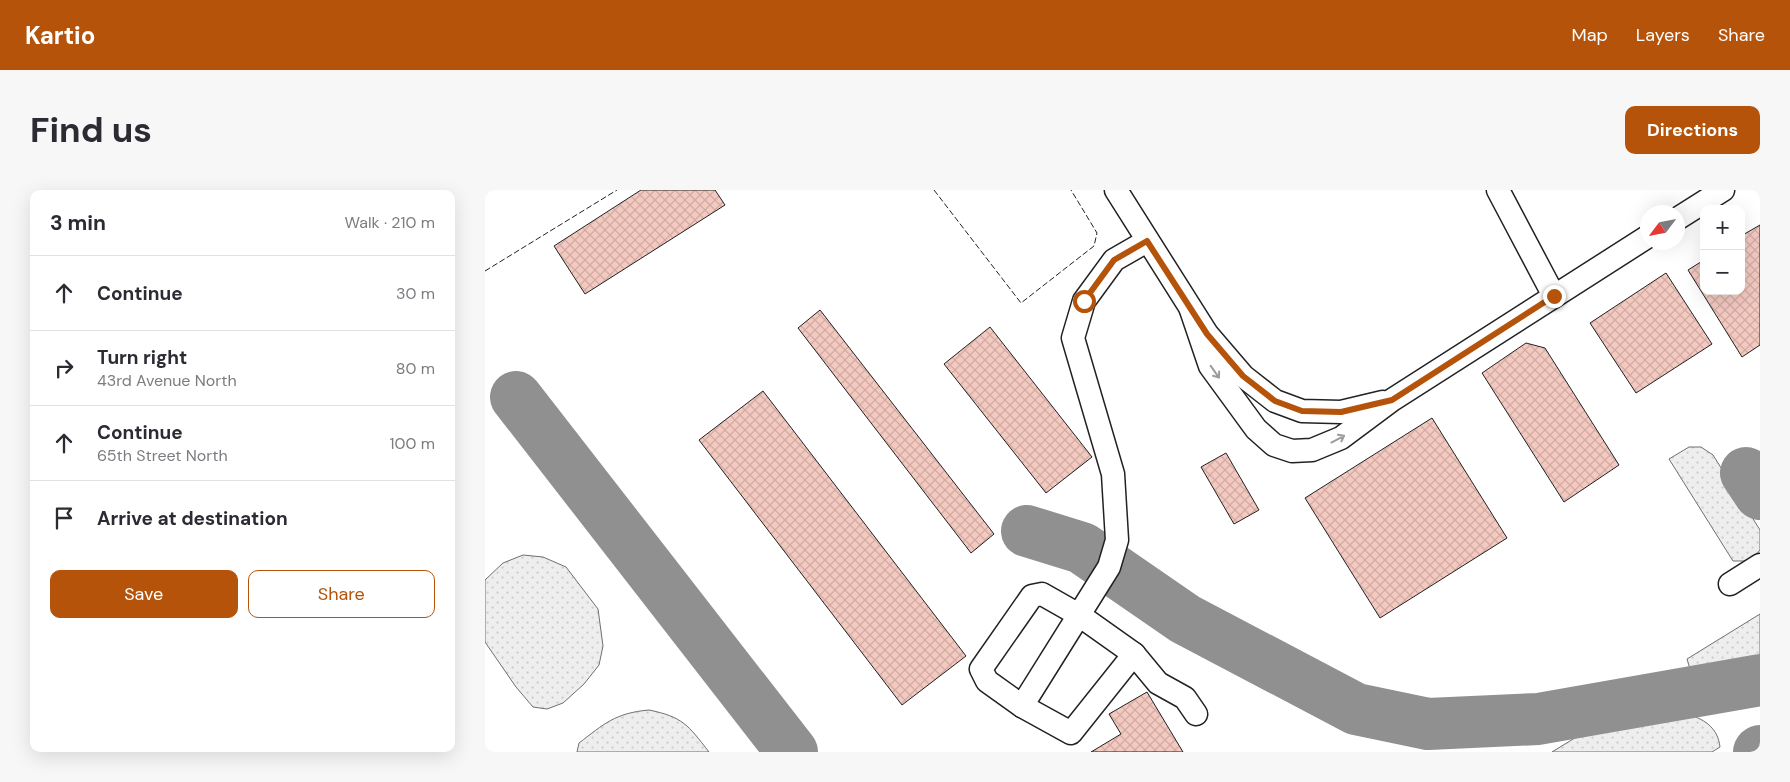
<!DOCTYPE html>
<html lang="en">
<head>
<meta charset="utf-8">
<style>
	:root { --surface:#fff; --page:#f7f7f7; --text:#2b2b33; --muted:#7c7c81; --line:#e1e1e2; --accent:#b45309 }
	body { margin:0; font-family:"DM Sans",sans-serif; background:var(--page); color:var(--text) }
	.controls { position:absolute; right:15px; top:15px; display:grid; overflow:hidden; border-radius:10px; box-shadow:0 5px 20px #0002 }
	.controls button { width:45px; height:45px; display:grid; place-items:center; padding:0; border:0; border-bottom:1px solid var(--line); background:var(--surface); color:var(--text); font:25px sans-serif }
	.compass { position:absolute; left:1155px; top:15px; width:45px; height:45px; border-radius:50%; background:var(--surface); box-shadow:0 5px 20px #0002; rotate:238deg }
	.stop { position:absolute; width:15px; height:15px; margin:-11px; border:4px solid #b45309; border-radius:50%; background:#fff }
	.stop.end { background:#b45309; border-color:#fff; box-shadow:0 1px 5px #0008 }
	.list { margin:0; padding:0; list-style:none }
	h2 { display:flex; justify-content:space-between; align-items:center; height:65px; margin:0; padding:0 20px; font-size:21px }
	h2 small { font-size:16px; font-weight:400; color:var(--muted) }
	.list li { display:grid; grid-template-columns:32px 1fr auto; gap:15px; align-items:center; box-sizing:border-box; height:75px; padding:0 20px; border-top:1px solid var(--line) }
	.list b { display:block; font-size:19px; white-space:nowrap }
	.list p { margin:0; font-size:16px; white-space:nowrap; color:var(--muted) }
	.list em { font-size:16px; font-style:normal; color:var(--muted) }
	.actions { display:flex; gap:10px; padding:15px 20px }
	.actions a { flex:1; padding:11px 0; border:1px solid var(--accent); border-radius:10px; text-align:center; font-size:18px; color:var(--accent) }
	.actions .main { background:var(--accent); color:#fff }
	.icon { flex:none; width:28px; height:28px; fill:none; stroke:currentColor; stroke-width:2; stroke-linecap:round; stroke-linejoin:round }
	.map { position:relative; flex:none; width:1275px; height:562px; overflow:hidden; border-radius:10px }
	header { display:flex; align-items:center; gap:30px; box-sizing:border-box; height:70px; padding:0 25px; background:var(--accent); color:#fff }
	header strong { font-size:24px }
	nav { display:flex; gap:28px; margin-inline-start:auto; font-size:18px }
	.intro { display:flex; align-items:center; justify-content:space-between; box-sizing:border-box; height:120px; padding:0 30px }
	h1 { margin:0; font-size:35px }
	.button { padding:12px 22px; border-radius:10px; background:var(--accent); color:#fff; font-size:18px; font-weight:700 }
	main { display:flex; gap:30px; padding:0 30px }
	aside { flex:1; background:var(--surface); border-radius:10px; box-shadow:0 5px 20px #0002 }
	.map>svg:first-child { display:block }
	.green { fill:url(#green-dots); stroke:#6f6f6f }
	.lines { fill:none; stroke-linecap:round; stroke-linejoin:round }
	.taxiway { stroke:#909090; stroke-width:52 }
	.building { fill:url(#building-cross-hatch); stroke:#222 }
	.minor-casing { stroke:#222; stroke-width:25 }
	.minor { stroke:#fff; stroke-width:22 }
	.fence { stroke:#222; stroke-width:1; stroke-dasharray:6 2.5; stroke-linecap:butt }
	.oneway { stroke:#9c9c9c }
	.route { stroke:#b45309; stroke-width:6 }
</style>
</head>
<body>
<header>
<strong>Kartio</strong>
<nav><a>Map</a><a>Layers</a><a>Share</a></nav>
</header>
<div class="intro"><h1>Find us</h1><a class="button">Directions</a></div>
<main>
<aside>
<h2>3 min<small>Walk · 210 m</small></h2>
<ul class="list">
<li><svg class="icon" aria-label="ahead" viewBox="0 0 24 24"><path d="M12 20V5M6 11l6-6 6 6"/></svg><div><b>Continue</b></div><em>30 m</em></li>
<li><svg class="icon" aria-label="right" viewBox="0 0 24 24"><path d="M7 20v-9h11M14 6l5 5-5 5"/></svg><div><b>Turn right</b><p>43rd Avenue North</p></div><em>80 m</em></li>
<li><svg class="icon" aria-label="ahead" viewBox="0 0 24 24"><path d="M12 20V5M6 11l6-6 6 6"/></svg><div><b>Continue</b><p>65th Street North</p></div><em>100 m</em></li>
<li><svg class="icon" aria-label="arrive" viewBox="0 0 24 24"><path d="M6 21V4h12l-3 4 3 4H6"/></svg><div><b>Arrive at destination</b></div></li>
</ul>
<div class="actions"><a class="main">Save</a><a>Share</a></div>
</aside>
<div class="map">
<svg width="1275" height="562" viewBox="0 0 1275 562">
	<defs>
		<pattern id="green-dots" width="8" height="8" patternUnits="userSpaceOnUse" patternTransform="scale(1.25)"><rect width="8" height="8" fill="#eee"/><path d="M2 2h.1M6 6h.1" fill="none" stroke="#ccc" stroke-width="1.8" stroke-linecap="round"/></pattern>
		<pattern id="building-cross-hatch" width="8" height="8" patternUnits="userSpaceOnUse" patternTransform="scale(1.25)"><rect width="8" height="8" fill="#f3c9c0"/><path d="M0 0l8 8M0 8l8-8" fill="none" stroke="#d0aca5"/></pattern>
	</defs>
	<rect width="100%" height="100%" fill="#fff"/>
	<!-- green -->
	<g class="green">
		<polygon points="1204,257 1216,257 1228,265 1275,340 1275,360 1271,365 1261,371 1248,371 1184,269"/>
		<polygon points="38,365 58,367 81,377 113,419 118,456 114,475 99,494 78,513 62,519 48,517 31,497 0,452 0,390 18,373"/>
		<polygon points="1275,424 1275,466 1205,479 1202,469"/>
		<path d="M164 520C198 527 203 535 224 562H92L94 553C119 534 130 523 164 520Z"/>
		<path d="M1205 525C1221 530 1233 539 1235 557L1227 562H1067L1093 546Z"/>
	</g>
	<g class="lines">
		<!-- taxiway -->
		<g class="taxiway">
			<polyline points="31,207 307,562"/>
			<polyline points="1261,283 1275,304"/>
			<polyline points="542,341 597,358 700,429 871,519 943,534 1053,529 1275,490"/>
			<polyline points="1274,562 1275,561"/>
		</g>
	</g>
	<!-- building -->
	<g class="building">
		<polygon points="156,0 230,0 240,15 100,104 69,56"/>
		<polygon points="1275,35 1275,155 1257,167 1203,80 1219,70 1219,101 1256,101 1256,46"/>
		<polygon points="1181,83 1227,154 1151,203 1105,133"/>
		<polygon points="335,120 509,344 486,363 313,138"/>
		<polygon points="505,137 607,267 561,303 459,174"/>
		<polygon points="1041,153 1060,158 1134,275 1079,312 997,183"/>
		<polygon points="278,201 481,466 417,515 214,250"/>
		<polygon points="947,228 1022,348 895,428 820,308"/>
		<polygon points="741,263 774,320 749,334 716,277"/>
		<polygon points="662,502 698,562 606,562 636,544 624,524"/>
	</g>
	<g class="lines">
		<defs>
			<g id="minor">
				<polyline points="631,0 722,144 758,186 790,211 817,221 856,222 898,212"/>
				<polyline points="1013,0 1069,106"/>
				<polyline points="1192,29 1238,0"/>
				<polyline points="662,51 629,70 599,111 588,148 628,284 632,350 624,377 537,516 586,543 649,464 673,493 700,508 711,524"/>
				<polyline points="706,120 725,176 771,239 789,255 807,261 827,260 856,248 907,210 1162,47"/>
				<polyline points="1245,394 1275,375"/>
				<polyline points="537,516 502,491 496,479 547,406 557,404 594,425 649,464"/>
			</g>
		</defs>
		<!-- minor casing -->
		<use href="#minor" class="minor-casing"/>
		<!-- minor -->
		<use href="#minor" class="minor"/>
		<!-- fence -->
		<g class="fence">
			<polyline points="449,0 536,113 609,56 612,43 586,0"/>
			<polyline points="0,81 132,0"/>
		</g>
	</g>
	<!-- one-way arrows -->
	<defs><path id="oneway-shaft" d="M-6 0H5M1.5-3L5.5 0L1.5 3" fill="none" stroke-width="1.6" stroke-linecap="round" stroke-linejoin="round" transform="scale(1.25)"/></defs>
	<g class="oneway">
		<use href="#oneway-shaft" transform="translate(730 182) rotate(55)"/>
		<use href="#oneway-shaft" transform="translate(853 249) rotate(-28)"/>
	</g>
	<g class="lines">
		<!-- route -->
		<polyline class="route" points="599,111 629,70 662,51 722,144 758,186 790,211 817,221 856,222 907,210 1069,106"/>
	</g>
</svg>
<div class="controls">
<button>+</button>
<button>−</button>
</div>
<svg class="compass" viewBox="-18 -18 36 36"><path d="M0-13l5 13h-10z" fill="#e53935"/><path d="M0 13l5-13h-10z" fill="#7c7c81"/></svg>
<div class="stop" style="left:599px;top:111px"></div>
<div class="stop end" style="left:1069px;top:106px"></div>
</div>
</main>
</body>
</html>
